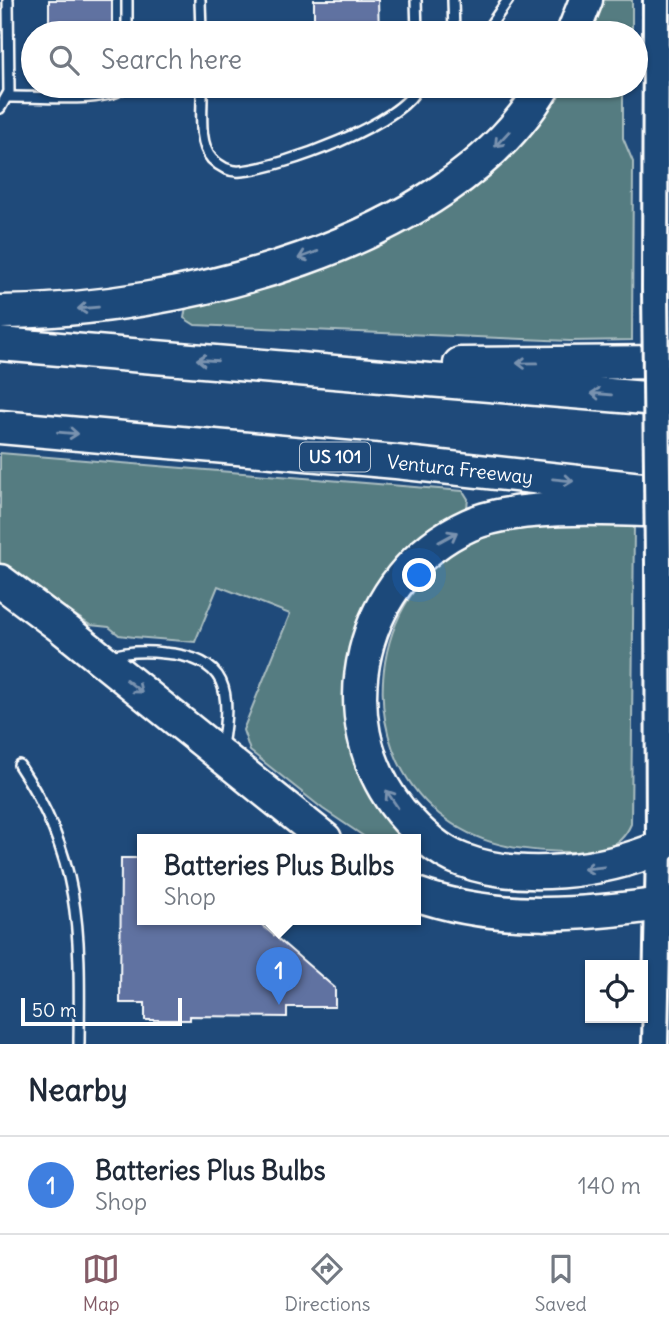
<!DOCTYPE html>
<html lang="en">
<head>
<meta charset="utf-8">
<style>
	:root { --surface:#fff; --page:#f2f2f3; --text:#1f2937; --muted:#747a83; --line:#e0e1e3; --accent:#845c67 }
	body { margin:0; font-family:Delius,sans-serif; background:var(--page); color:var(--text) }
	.controls { position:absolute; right:21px; bottom:21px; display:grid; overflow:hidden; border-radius:0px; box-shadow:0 2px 5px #0004 }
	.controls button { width:63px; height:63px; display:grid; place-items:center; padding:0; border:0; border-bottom:2px solid var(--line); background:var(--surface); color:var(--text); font:35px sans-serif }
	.scale { position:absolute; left:21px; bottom:18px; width:161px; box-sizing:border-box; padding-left:7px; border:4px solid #fff; border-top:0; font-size:19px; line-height:24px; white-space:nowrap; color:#fff; -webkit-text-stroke:5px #1f4a7a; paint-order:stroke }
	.you { position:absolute; left:420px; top:576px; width:24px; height:24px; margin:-18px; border:5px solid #fff; border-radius:50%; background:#1a73e8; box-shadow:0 0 0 10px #1a73e833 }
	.badge { display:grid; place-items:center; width:46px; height:46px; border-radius:50%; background:var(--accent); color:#fff; font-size:23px; font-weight:700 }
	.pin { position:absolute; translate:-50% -58px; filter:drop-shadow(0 2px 4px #0008) }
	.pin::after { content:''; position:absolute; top:37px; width:24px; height:21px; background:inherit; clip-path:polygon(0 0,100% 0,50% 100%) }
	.popup { position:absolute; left:137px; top:834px; width:284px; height:91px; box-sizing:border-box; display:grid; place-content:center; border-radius:0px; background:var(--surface); filter:drop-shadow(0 2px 5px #0005); font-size:23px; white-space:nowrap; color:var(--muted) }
	.popup b { font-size:26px; color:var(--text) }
	.popup::after { content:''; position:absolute; left:50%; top:100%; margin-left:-14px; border:14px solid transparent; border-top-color:var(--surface) }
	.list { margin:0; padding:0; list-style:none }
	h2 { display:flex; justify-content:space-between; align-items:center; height:91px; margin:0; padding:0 28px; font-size:30px }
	h2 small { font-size:23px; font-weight:400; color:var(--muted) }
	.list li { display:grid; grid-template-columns:46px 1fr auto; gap:21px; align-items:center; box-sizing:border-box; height:98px; padding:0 28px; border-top:2px solid var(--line) }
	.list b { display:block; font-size:26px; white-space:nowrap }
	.list p { margin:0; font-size:23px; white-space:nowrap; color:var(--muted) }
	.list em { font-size:23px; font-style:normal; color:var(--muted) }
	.icon { flex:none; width:38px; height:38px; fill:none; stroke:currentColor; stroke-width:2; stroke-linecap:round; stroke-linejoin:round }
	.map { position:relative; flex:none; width:669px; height:1044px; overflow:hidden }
	.search { position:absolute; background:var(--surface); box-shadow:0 2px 5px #0004; left:21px; right:21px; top:21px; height:77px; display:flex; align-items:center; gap:18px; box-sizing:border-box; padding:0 24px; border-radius:38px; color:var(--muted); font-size:26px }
	.sheet { height:189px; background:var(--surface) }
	nav { display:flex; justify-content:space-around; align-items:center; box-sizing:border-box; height:98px; border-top:2px solid var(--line); background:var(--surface); font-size:19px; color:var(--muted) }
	nav a { display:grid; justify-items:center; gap:4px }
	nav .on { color:var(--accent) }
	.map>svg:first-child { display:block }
	.green { fill:#557b81; stroke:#aabdc0; stroke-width:2 }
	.building { fill:#6172a1; stroke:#fff; stroke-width:2 }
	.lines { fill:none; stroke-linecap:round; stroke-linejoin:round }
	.lane-casing { stroke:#fff; stroke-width:14 }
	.secondary-casing { stroke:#fff; stroke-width:30 }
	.highway-casing { stroke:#fff; stroke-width:37 }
	.lane { stroke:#1f4a7a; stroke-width:9 }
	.secondary { stroke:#1f4a7a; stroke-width:24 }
	.highway { stroke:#1f4a7a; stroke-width:32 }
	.secondary-bridge-casing { stroke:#fff; stroke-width:30; stroke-linecap:butt }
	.secondary-bridge { stroke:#1f4a7a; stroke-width:24 }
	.oneway { stroke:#7992af }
	.labels { text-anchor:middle; stroke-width:5; stroke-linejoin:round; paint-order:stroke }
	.shield { fill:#1f4a7a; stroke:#bcc9d7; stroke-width:2 }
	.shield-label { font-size:18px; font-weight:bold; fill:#fff }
	.street-label { font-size:19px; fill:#fff; stroke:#1f4a7a }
</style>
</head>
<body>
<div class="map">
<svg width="669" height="1044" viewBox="0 0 669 1044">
	<rect width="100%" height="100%" fill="#1f4a7a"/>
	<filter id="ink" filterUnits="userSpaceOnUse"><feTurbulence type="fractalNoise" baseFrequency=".0143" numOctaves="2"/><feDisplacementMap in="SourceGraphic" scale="14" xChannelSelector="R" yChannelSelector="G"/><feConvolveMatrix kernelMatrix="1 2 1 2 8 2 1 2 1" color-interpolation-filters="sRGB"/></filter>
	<g filter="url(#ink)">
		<!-- green -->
		<g class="green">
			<polygon points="601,0 632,0 632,33 589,33"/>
			<polygon points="562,86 623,86 623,138 633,162 632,340 570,341 195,325 184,318 187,301 267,280 535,122"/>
			<polygon points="0,453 463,491 468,499 466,516 353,649 407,830 394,839 368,839 323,809 250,751 243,730 290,614 218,586 195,642 134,637 119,635 109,627 90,625 0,564"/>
			<path d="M603 523 634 524 631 824C619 852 595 852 569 852 520 851 478 846 439 814 352 743 369 595 468 544 509 523 559 525 603 523Z"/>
		</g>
		<!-- building -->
		<g class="building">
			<rect x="49" y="0" width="63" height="33"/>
			<polygon points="314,0 378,0 379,33 314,33"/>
			<polygon points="121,858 143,858 143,919 255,919 335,988 335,1007 287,1007 287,1017 190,1016 190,1020 145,1020 145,1003 120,1003"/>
		</g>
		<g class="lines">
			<defs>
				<g id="lane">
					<polyline points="127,0 127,33"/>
					<polyline points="200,0 201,33"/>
					<polyline points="416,0 417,33"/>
					<polyline points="453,0 454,33"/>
					<polyline points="485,33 508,0"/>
					<path d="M202 86C203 107 197 142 212 159 220 167 230 172 241 171 281 168 404 123 418 86"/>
					<path d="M8 97C33 96 111 104 125 86"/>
					<polyline points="0,108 9,92 8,0"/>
					<path d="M109 657C127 651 147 651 164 653 229 658 231 692 222 746"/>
					<path d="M19 765C83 861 80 934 79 1044"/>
				</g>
				<g id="secondary">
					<polyline points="655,289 656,0"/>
					<polyline points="655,1044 659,848 658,563"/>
				</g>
				<g id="highway">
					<polyline points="573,33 586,0"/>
					<path d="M0 312C174 311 450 247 544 86"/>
					<polyline points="0,344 669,400"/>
					<polyline points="460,364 669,362"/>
					<path id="s1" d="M0 427 396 462 669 492"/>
					<polyline points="0,581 64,629 325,839"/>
					<path d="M659 848C603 872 520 882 462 860 437 851 417 831 400 811 325 718 360 574 469 525 517 503 616 509 669 511"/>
					<path d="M416 894C497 923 585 915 669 903"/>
				</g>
			</defs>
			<!-- lane casing -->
			<use href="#lane" class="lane-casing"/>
			<!-- secondary casing -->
			<use href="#secondary" class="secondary-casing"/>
			<!-- highway casing -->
			<use href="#highway" class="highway-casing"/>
			<!-- lane -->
			<use href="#lane" class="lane"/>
			<!-- secondary -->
			<use href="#secondary" class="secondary"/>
			<!-- highway -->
			<use href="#highway" class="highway"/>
			<defs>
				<polyline id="secondary-bridge" points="655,289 658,563"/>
			</defs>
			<!-- secondary-bridge casing -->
			<use href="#secondary-bridge" class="secondary-bridge-casing"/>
			<!-- secondary-bridge -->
			<use href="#secondary-bridge" class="secondary-bridge"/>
		</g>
		<!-- one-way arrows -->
		<defs><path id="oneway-shaft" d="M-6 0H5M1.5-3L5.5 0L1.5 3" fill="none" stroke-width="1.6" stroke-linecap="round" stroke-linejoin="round" transform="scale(1.75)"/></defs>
		<g class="oneway">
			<use href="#oneway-shaft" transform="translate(502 139) rotate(133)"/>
			<use href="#oneway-shaft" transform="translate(308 255) rotate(160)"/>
			<use href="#oneway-shaft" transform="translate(88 308) rotate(175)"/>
			<use href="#oneway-shaft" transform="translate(207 360) rotate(-176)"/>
			<use href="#oneway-shaft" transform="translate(527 363) rotate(179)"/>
			<use href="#oneway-shaft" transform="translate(601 394) rotate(-175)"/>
			<use href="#oneway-shaft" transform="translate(68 433) rotate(5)"/>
			<use href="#oneway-shaft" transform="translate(563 480) rotate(6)"/>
			<use href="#oneway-shaft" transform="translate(448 537) rotate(-29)"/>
			<use href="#oneway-shaft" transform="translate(134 686) rotate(39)"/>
			<use href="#oneway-shaft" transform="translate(392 799) rotate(-124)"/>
			<use href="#oneway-shaft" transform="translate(594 868) rotate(174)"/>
		</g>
	</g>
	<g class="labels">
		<!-- shield labels -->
		<rect class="shield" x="300" y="442.5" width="70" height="29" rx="5"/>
		<g class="shield-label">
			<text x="335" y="463">US 101</text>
		</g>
		<!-- street labels -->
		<g class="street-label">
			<text dy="7" stroke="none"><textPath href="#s1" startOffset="462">Ventura Freeway</textPath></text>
		</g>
	</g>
</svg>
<div class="controls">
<button><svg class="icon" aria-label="locate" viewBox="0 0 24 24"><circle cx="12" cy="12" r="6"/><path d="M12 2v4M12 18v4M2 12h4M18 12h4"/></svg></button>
</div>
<div class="scale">50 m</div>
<div class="you"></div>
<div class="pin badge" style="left:279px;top:1005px;background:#3f7fe0">1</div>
<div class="popup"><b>Batteries Plus Bulbs</b>Shop</div>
<div class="search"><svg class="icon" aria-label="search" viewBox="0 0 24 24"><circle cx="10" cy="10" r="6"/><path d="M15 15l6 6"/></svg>Search here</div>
</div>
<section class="sheet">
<h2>Nearby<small></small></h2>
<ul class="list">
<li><span class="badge" style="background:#3f7fe0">1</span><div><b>Batteries Plus Bulbs</b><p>Shop</p></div><em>140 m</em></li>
</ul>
</section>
<nav>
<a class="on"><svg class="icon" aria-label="map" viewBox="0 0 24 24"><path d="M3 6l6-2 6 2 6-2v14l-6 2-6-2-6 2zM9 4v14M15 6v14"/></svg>Map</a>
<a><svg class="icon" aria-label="directions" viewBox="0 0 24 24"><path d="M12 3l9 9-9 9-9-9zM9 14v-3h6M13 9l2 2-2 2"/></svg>Directions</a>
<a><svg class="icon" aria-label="saved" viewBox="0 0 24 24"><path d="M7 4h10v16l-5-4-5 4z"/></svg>Saved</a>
</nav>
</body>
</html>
